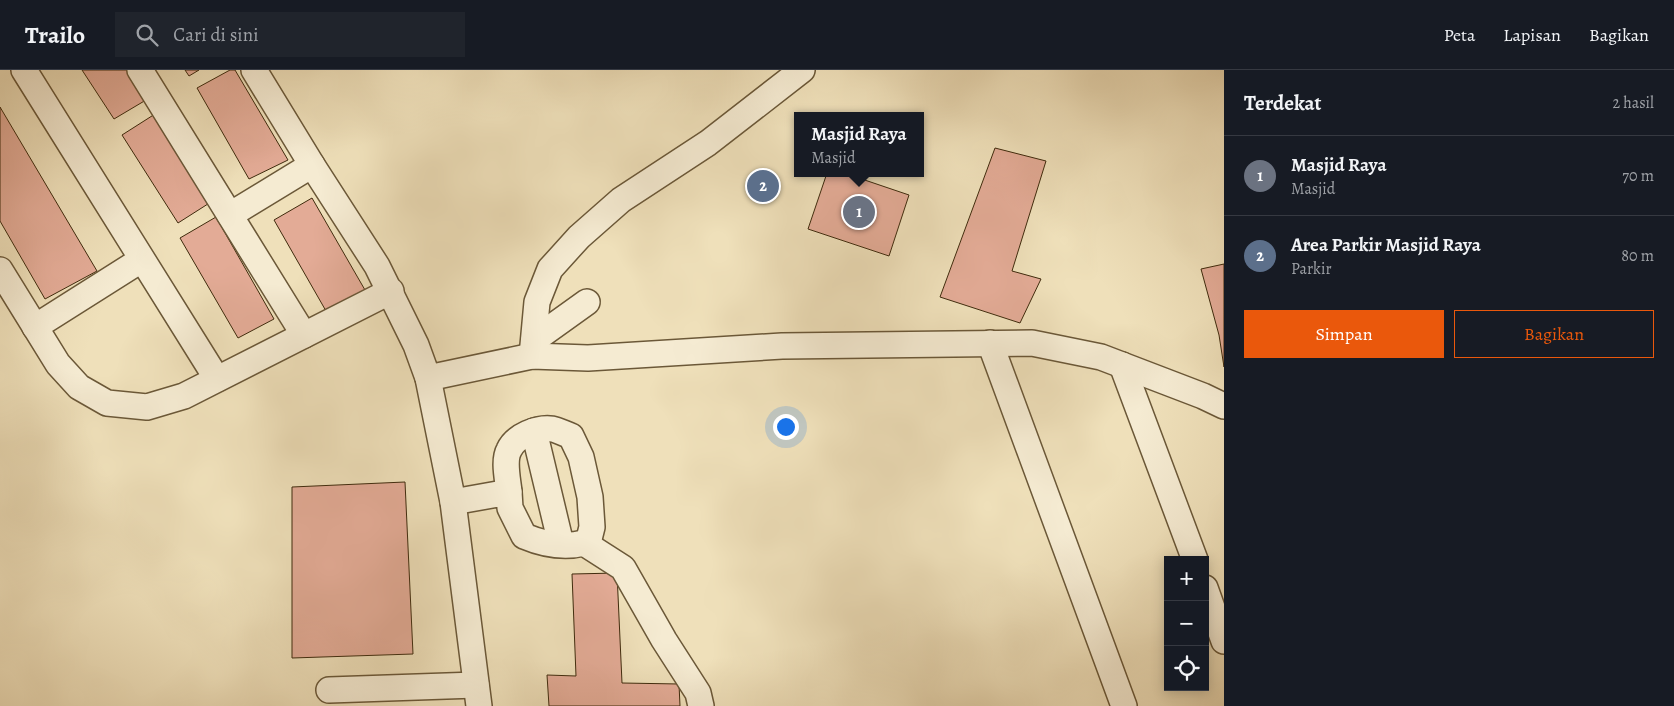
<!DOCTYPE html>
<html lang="id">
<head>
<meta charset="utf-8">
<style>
	:root { --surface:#171b24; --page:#20242c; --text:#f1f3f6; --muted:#9ea1a6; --line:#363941; --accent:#ea580c }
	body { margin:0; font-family:Alegreya,serif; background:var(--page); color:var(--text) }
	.controls { position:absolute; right:15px; bottom:15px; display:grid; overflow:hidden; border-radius:0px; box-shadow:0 2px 12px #0003 }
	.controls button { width:45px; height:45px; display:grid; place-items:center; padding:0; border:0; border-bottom:1px solid var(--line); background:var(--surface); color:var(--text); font:25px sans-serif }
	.you { position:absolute; left:785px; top:356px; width:18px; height:18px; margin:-12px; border:4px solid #fff; border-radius:50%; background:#1a73e8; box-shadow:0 0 0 8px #1a73e833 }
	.badge { display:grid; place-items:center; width:32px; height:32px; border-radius:50%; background:var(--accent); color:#fff; font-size:16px; font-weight:700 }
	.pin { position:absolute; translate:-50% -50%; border:2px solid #fff; box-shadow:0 1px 5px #0006 }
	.popup { position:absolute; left:794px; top:42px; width:130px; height:65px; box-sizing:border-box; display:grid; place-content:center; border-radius:0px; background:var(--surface); filter:drop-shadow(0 1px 4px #0005); font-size:16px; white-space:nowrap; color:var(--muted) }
	.popup b { font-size:19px; color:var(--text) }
	.popup::after { content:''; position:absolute; left:50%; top:100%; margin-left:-10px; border:10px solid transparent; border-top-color:var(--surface) }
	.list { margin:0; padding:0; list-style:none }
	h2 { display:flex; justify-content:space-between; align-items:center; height:65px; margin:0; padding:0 20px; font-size:21px }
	h2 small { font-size:16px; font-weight:400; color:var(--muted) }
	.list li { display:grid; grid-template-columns:32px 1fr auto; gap:15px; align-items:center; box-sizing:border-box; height:80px; padding:0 20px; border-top:1px solid var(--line) }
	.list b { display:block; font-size:19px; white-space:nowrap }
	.list p { margin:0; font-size:16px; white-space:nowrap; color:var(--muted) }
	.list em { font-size:16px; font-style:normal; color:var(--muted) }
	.actions { display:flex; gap:10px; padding:15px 20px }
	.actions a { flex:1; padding:11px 0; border:1px solid var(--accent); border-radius:0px; text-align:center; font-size:18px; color:var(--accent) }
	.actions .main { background:var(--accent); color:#fff }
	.icon { flex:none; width:28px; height:28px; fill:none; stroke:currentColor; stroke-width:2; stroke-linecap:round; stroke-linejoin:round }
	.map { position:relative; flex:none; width:1224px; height:636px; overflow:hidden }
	header { display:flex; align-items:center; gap:30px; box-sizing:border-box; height:70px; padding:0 25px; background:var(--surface); border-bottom:1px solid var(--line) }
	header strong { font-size:24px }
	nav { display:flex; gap:28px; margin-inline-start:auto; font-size:18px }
	.search { width:350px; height:45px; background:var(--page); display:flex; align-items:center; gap:12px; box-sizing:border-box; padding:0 18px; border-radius:0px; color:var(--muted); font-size:19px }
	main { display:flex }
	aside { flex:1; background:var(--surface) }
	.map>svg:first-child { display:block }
	.building { fill:#e3ab96; stroke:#3f2b0d }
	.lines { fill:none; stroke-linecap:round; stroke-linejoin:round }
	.minor-casing { stroke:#6b5838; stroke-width:28 }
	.minor { stroke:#f5ebd2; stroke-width:25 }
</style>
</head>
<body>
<header>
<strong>Trailo</strong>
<div class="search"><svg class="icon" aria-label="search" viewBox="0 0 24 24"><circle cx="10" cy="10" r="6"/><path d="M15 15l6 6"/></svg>Cari di sini</div>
<nav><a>Peta</a><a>Lapisan</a><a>Bagikan</a></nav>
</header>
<main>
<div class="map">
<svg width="1224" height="636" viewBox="0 0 1224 636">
	<rect width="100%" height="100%" fill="#efe0ba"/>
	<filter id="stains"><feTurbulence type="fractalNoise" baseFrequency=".004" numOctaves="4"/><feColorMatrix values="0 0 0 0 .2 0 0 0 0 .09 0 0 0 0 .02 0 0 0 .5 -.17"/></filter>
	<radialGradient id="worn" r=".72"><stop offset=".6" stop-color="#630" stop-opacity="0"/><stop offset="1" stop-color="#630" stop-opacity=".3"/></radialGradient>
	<!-- building -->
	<g class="building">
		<polygon points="82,0 128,0 146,30 114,49"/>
		<polygon points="185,0 199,0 189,6"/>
		<polygon points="230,0 235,0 288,90 249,109 197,18"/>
		<polygon points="0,37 97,201 45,229 0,151"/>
		<polygon points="155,44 211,132 178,153 122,65"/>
		<polygon points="995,78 1046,91 1012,201 1041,209 1020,253 940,227"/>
		<polygon points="827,103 844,103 909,125 889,186 808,159"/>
		<polygon points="312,128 365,220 326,241 274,150"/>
		<polygon points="216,147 274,249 238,268 180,168"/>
		<polygon points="1224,194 1224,297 1219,265 1201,199"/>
		<polygon points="405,412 413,584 292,588 292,417"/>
		<polygon points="617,503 622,613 679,614 680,636 549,636 547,605 576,606 572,504"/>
	</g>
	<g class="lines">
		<defs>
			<g id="minor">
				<polyline points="24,0 217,309"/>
				<polyline points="140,0 304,265"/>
				<polyline points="254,0 312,95 377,196 416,275 428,308 453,432 479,636"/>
				<polyline points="230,145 312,95"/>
				<polyline points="0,200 58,294 79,317 107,333 147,337 184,326 391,221"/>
				<polyline points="35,257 141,190"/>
				<polyline points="534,270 587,232"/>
				<polyline points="990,273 1124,636"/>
				<polyline points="532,286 537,232 550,199 579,167 621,130 708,73 802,0"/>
				<polyline points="1122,295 1195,490"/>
				<polyline points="428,308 532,286 588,288 782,276 1032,273 1101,287 1203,326 1224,336"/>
				<polyline points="534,361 561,474"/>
				<path d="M509 422C508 410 503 391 509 380 515 366 538 357 552 359 558 360 565 364 571 366L581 387 590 427 592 457 589 469 584 473"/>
				<path d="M453 432 509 422 510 438 524 466C543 474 564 478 584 473L623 498 664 570 698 623 701 636"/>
				<polyline points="1205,518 1224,571"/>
				<polyline points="329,620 476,615"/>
			</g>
		</defs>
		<!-- minor casing -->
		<use href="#minor" class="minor-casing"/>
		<!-- minor -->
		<use href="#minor" class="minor"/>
	</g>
	<rect width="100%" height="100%" filter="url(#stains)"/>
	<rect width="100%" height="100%" fill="url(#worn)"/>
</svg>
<div class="controls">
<button>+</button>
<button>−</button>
<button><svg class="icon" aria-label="locate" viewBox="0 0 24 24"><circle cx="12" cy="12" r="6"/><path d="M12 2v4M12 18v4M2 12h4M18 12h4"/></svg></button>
</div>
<div class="you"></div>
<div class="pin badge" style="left:859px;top:142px;background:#6b7280">1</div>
<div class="popup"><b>Masjid Raya</b>Masjid</div>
<div class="pin badge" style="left:763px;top:116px;background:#5c6f8a">2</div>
</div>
<aside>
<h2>Terdekat<small>2 hasil</small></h2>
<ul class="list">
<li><span class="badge" style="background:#6b7280">1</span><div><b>Masjid Raya</b><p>Masjid</p></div><em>70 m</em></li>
<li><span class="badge" style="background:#5c6f8a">2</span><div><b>Area Parkir Masjid Raya</b><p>Parkir</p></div><em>80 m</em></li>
</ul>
<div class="actions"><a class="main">Simpan</a><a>Bagikan</a></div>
</aside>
</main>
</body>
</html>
